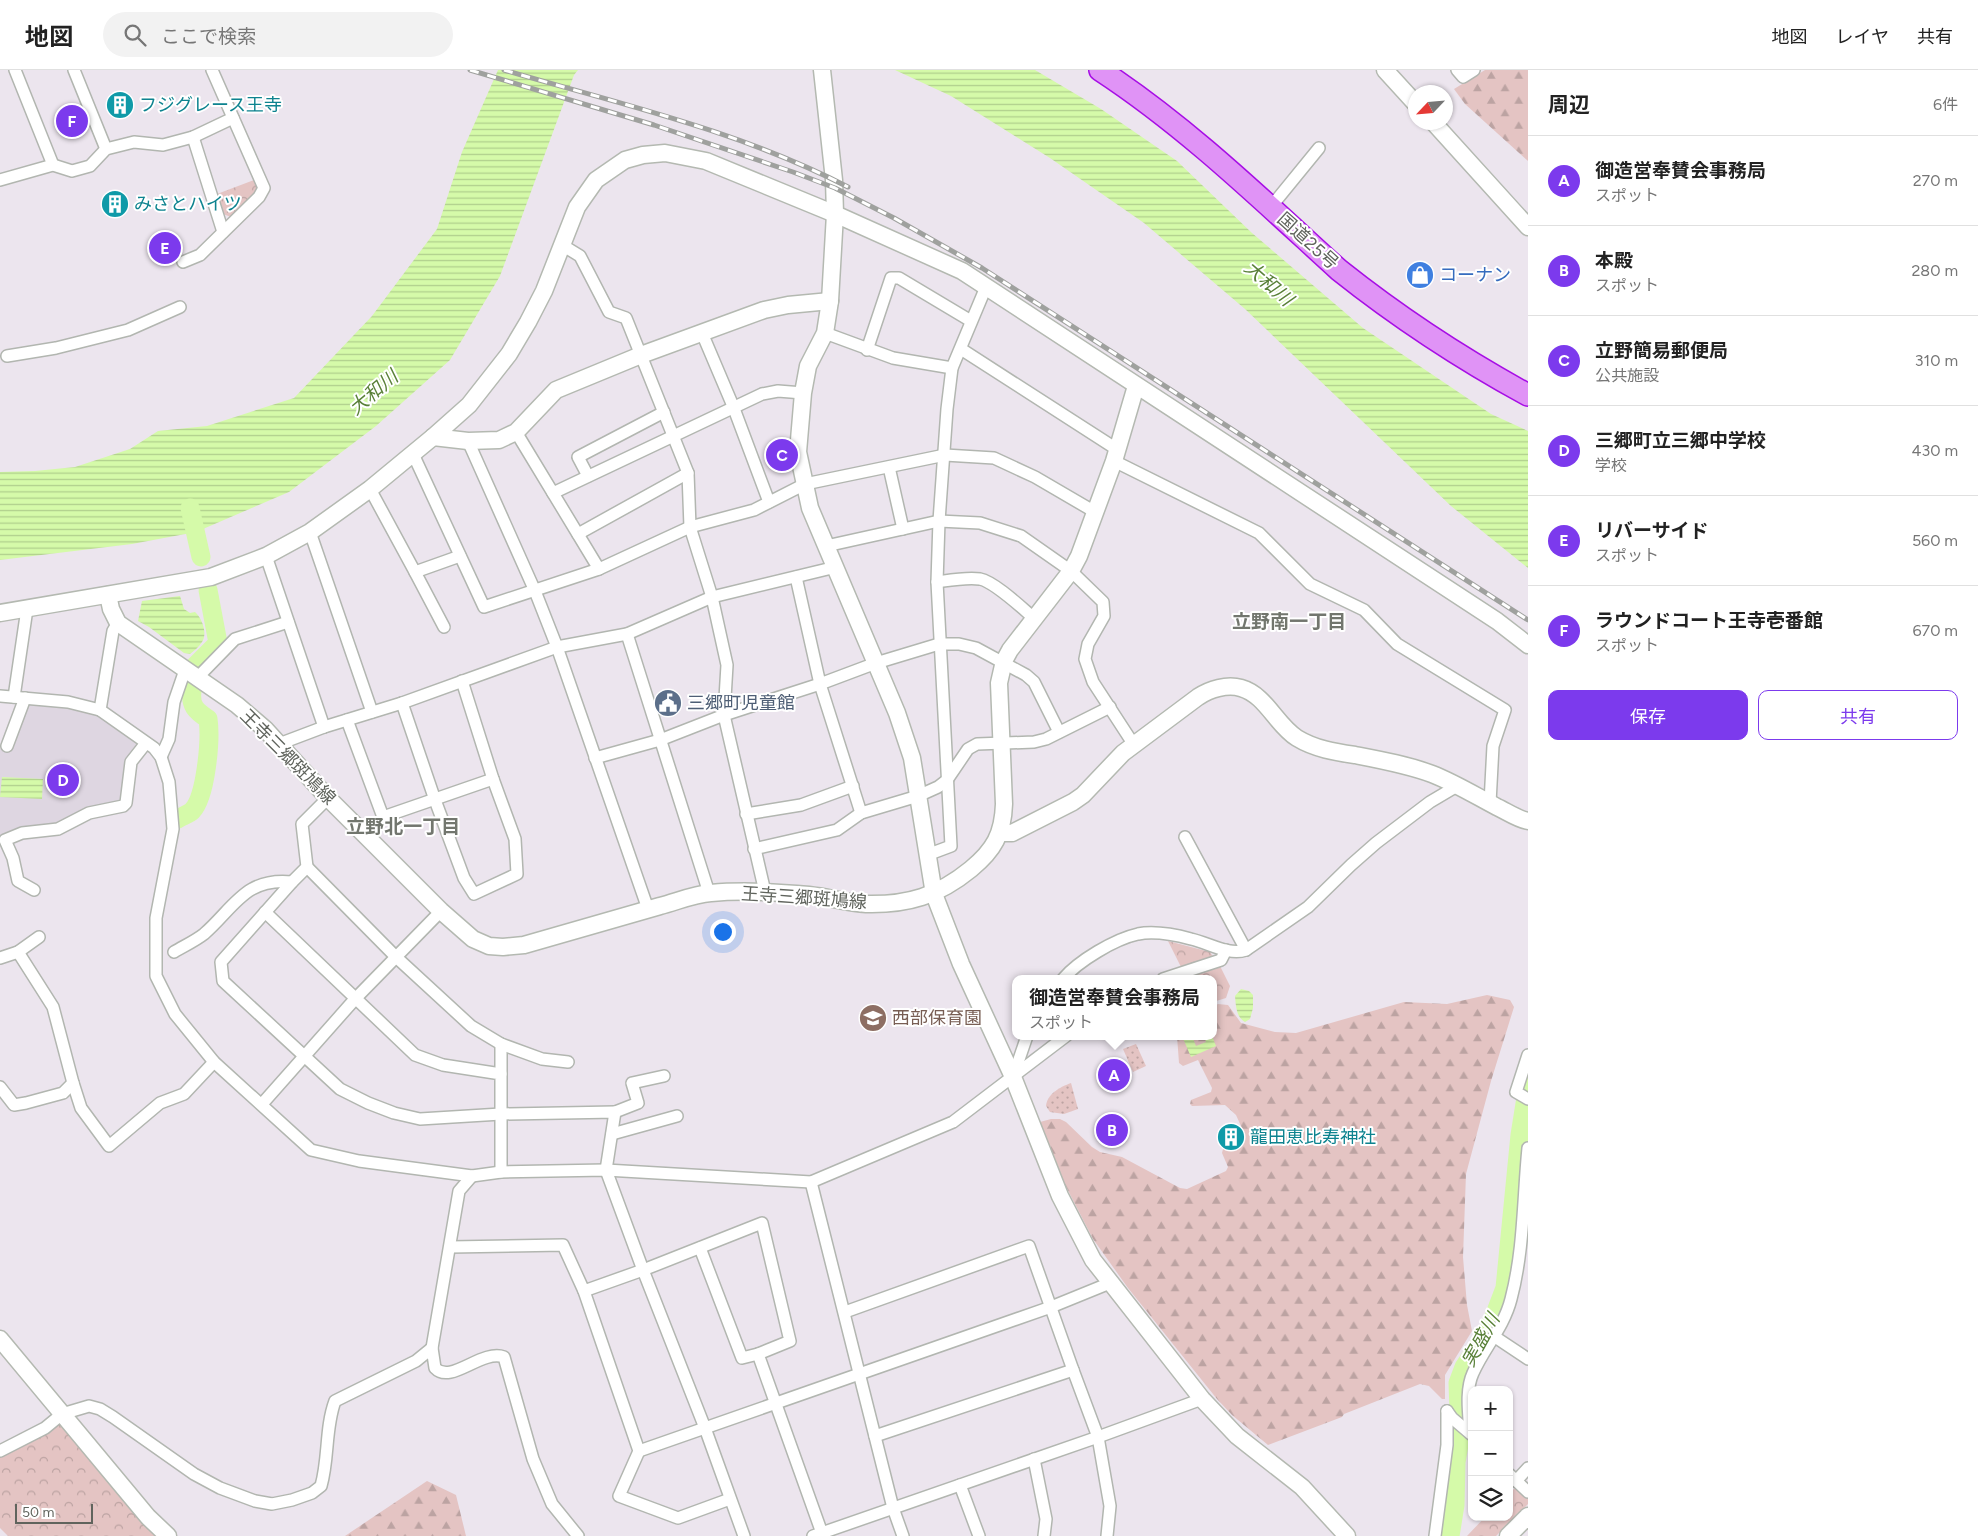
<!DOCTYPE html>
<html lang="ja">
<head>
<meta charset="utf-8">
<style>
	:root { --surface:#fff; --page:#f2f2f2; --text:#222; --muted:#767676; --line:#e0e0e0; --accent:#7c3aed }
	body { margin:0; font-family:Figtree,"Noto Sans JP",sans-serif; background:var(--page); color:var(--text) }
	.controls { position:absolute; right:15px; bottom:15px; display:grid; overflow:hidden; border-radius:10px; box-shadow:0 1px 4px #0004 }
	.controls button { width:45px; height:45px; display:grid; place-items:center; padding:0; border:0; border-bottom:1px solid var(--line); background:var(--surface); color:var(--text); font:25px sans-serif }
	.compass { position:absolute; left:1408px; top:15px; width:45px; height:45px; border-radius:50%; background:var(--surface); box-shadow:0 1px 4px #0004; rotate:244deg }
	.scale { position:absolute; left:15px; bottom:12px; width:78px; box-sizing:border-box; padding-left:5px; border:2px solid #60645d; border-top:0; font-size:14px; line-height:18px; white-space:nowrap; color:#60645d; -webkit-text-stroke:4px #fff; paint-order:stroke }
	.you { position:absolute; left:722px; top:861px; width:18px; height:18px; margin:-12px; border:4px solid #fff; border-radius:50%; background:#1a73e8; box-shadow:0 0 0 8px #1a73e833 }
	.badge { display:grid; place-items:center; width:32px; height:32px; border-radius:50%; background:var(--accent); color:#fff; font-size:16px; font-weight:700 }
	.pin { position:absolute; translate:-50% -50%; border:2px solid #fff; box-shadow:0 1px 5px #0006 }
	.popup { position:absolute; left:1012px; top:905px; width:205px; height:65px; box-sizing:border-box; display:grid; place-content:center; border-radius:10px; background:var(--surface); filter:drop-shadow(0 1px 4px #0005); font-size:16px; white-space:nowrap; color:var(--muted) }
	.popup b { font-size:19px; color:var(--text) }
	.popup::after { content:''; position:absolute; left:50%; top:100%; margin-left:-10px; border:10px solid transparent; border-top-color:var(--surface) }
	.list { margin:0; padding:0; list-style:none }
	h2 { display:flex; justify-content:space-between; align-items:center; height:65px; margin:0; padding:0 20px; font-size:21px }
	h2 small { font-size:16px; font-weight:400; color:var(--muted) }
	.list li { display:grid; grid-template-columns:32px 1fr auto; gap:15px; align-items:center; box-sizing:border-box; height:90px; padding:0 20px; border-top:1px solid var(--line) }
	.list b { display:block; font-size:19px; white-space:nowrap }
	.list p { margin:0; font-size:16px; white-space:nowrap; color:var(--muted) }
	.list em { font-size:16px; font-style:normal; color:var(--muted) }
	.actions { display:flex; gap:10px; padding:15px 20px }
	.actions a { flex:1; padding:11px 0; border:1px solid var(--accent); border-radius:10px; text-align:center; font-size:18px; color:var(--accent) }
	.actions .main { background:var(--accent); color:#fff }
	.icon { flex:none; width:28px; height:28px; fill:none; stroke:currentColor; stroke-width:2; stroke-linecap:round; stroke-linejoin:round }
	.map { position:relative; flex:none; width:1528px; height:1466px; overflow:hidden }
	header { display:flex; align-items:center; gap:30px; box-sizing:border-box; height:70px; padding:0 25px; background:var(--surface); border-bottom:1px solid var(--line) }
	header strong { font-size:24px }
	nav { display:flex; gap:28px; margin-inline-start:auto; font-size:18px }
	.search { width:350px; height:45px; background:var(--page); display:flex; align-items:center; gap:12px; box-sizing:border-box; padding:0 18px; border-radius:28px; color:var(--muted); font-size:19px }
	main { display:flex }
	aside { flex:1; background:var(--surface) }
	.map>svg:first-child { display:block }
	.education { fill:#ded6e1 }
	.grass { fill:url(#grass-dots) }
	.forest { fill:url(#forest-firs) }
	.park { fill:url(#park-crowns) }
	.water { fill:url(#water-rules) }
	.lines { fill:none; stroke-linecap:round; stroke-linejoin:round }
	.river { stroke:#d5faa9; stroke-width:19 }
	.street-casing { stroke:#b2b6b0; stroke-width:14 }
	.secondary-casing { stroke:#b4b9b1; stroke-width:19 }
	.highway-casing { stroke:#a70ee5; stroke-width:24 }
	.street { stroke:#fff; stroke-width:11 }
	.secondary { stroke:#fff; stroke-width:16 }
	.highway { stroke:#e093f6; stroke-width:21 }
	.rail-casing { stroke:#9fa19e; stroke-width:5 }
	.rail { stroke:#fff; stroke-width:3; stroke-dasharray:9; stroke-linecap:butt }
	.labels { text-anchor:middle; stroke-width:4; stroke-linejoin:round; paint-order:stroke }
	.culture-label { font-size:18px; fill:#0d838f; stroke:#fff; text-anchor:start }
	.street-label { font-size:18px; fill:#60645d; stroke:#fff }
	.shop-label { font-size:18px; fill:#366cbe; stroke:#fff; text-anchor:start }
	.service-label { font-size:18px; fill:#4e5e75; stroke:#fff; text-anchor:start }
	.education-label { font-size:18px; fill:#785e54; stroke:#fff; text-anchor:start }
	.water-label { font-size:19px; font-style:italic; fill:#598038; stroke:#fff }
	.neighbourhood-label { font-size:19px; font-weight:bold; fill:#72766e; stroke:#fff }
</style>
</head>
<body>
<header>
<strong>地図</strong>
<div class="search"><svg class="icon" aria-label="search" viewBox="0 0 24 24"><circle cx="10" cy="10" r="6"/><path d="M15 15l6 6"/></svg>ここで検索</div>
<nav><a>地図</a><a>レイヤ</a><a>共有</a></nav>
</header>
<main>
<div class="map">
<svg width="1528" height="1466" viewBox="0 0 1528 1466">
	<defs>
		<pattern id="grass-dots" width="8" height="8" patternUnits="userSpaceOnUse" patternTransform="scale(1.25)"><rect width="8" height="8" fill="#e4c4c3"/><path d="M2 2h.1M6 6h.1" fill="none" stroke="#bca3a2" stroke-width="1.8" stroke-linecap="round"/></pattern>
		<pattern id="forest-firs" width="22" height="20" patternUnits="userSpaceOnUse" patternTransform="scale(1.25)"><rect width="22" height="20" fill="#e4c4c3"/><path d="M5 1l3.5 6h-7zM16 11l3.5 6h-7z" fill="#bca3a2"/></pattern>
		<pattern id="park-crowns" width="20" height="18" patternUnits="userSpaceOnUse" patternTransform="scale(1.25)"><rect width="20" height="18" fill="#e4c4c3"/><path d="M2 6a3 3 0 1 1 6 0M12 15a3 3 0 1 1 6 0" fill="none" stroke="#bca3a2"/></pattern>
		<pattern id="water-rules" width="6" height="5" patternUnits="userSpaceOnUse" patternTransform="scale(1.25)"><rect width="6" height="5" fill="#d5faa9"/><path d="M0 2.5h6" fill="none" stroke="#b0ce8d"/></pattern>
	</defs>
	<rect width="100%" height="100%" fill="#ece5ee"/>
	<!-- education -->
	<polygon class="education" points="34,630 88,639 136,670 138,677 124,728 119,734 56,756 17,758 0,768 0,679 14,677 20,648"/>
	<!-- grass -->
	<g class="grass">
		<polygon points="1136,974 1146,996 1133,1002 1123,979"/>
		<path d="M1071 1013 1078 1039 1064 1044 1050 1042 1046 1036C1047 1024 1060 1017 1071 1013Z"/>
	</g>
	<!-- forest -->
	<g class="forest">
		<polygon points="1485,0 1528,0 1528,91 1465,34 1454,19"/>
		<polygon points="1487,925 1510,930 1514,937 1491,1011 1466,1104 1463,1187 1467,1235 1472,1261 1445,1305 1445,1329 1442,1329 1429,1316 1420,1314 1344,1344 1342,1347 1268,1375 1232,1345 1217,1329 1128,1218 1093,1169 1060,1105 1040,1052 1051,1049 1060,1049 1066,1052 1092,1077 1100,1082 1122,1087 1180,1118 1187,1119 1226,1101 1228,1097 1222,1083 1223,1079 1244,1067 1245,1065 1236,1045 1225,1035 1192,1036 1190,1034 1191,1030 1211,1022 1212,1018 1198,990 1183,996 1179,993 1177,966 1213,966 1213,937 1218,934 1228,935 1241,953 1275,962 1296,963 1404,932 1447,934"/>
		<polygon points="427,1411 456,1425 466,1466 345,1466"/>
	</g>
	<!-- park -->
	<g class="park">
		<polygon points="254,110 257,116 255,122 231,147 223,144 217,124"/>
		<polygon points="1168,871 1210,882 1214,888 1199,891 1181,897"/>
		<polygon points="1219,894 1230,916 1226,928 1213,932 1213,909 1179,909"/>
		<polygon points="54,1353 62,1354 156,1466 8,1466 0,1458 0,1385"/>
		<polygon points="1518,1418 1528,1428 1528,1434 1496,1466 1467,1466 1485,1447 1509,1447 1509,1423 1514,1419"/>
	</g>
	<!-- water -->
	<g class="water">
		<polygon points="498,0 578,0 574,5 500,206 450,290 376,356 289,422 196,462 132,474 0,490 0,402 35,401 75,397 130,379 158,361 207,356 294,328 372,246 437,159 462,82"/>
		<polygon points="895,0 1035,0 1101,39 1177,91 1252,163 1363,258 1491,344 1528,361 1528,498 1451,436 1245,239 1144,153 1050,88 951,26"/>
		<path d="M180 526 184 539 190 543 195 542C202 548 208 564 202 572 199 577 194 581 190 584L184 583 149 557 138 551 142 531Z"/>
		<polygon points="2,707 43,709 42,729 0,727"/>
		<path d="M1241 919 1249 921 1253 925V938L1250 949 1245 952C1236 947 1236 936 1235 926Z"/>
		<polygon points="1182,966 1192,966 1196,976 1206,972 1204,966 1212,966 1216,976 1191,987"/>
	</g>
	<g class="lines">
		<!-- river -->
		<g class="river">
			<polyline points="190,438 201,487"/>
			<polyline points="195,596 218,573 208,520"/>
			<path d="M178 749C182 746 189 744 192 741 206 727 211 669 208 649 196 641 190 636 192 621"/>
			<polyline points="1450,1466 1455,1435 1456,1392 1460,1369 1458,1313 1464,1297 1489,1260 1505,1218 1520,1065 1528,1015"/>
		</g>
		<defs>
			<g id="street">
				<polyline points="15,0 53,95"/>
				<polyline points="74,0 106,79"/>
				<polyline points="1457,0 1463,7 1474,0"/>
				<polyline points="193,67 223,162"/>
				<polyline points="0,110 53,95 72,101 90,96 106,79 134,72 163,75 193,67 233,48"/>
				<polyline points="1270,138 1319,78"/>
				<polyline points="562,175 580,186 609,242 626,248 688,403 690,457 712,527 727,595 724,645 765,822"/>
				<polyline points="183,192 200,185 259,127 264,118 212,0"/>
				<polyline points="702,263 733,336 769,432"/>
				<polyline points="825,263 893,288 952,298"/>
				<polyline points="961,279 1118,380"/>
				<polyline points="867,280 891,208 899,208 971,251"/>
				<polyline points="7,286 56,278 128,260 180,237"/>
				<polyline points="516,362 599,499"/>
				<polyline points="468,371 535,521 557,577 648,839"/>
				<polyline points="413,384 484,537 599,499 690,457 754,440 805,414 945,385 994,388 1035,407 1095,442"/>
				<polyline points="1114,391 1259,463 1310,514 1364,540 1397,574 1505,640 1493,676 1490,733"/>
				<polyline points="889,397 903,459"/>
				<polyline points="588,406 578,387 664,342"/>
				<polyline points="370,419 415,502 460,486"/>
				<polyline points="553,423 762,324 778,321 803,323"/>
				<polyline points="310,462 372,642"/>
				<polyline points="578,464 688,403"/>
				<polyline points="826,476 939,451 980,453 1021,466 1071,501 1103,532 1104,546 1088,574 1085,589 1093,612 1134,675"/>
				<polyline points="266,486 324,657"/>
				<polyline points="415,502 444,557"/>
				<polyline points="796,507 820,614 861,743"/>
				<path d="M937 512C951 510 967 507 980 509 995 512 1023 539 1035 549"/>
				<polyline points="627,564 709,823"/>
				<polyline points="197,608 235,569 288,552"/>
				<polyline points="0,626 68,632 100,640 154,678 161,687 169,712 173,759 156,848 156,906 175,944 214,992 311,1080 359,1091 472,1106 501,1102 606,1100 811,1112 953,1052 1066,966"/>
				<polyline points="14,627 27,539"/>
				<polyline points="402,633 435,730 464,808 474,824 517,804 515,769 493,709 462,611"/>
				<polyline points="100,640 113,561 118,553"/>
				<polyline points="347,650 383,747 493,709"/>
				<polyline points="279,674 324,657 402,633 557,577 627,564 712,527 836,497"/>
				<polyline points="7,676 25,628"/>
				<polyline points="161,687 169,669 174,632 185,600"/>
				<polyline points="595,688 660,670 724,645 820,614 876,593 939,574 959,574 976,578 1026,605 1034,612 1059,662"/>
				<polyline points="328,728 302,754 307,797 292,812 221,892 223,911 340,1019 368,1033 394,1043 420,1049 501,1044 615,1042 606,1100 643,1200 705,1358 744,1466"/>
				<polyline points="746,744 801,735 853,716"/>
				<polyline points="1185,767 1246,880"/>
				<polyline points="754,779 837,760 861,743 918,726 938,717 947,710 968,679 977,674 1034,672 1046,669 1110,637"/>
				<polyline points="927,785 951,776 937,512 939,451 947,339 952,298 986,217"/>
				<polyline points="307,797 396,887 471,956 501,974 542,989 568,992"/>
				<polyline points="34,820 18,811 13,788 5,770 22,763 58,759 89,743 123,736 126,733 131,692 146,673"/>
				<polyline points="265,842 415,985 443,995 501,1004 501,1102"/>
				<polyline points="18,882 53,937 73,1013 81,1038 109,1076 160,1033 184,1024 214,992"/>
				<path d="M174 882C184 876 195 871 204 864 234 838 245 807 292 812"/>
				<polyline points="0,888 18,882 39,867"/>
				<path d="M1063 909C1078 891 1115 869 1138 864 1154 861 1176 865 1191 869 1209 873 1229 886 1246 880L1308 837 1351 795 1376 773 1430 732 1457 716"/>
				<polyline points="1163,909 1221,890 1226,880"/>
				<polyline points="1528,985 1516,1022 1528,1029"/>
				<polyline points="501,1004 501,974"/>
				<polyline points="1013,1007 1027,966"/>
				<polyline points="0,1017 14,1035 26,1033 63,1023 73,1013"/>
				<polyline points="262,1034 355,929 441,841"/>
				<polyline points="615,1042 638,1033 632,1013 664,1006"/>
				<polyline points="612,1064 677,1046"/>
				<path d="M472 1106 459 1121 432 1278 435 1298C451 1315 481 1279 504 1287L533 1389 552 1434 578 1466"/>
				<polyline points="811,1112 893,1438 903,1466"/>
				<polyline points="450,1177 563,1175 584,1221 639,1381 619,1426 678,1448 730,1429"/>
				<polyline points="700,1178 742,1288 758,1284"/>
				<polyline points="584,1221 643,1200 762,1153 790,1271 758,1284 823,1466"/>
				<polyline points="845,1242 1029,1176 1073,1300 1098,1367 1110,1436 1107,1466"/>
				<polyline points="1495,1267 1528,1289"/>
				<polyline points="1447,1341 1452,1348 1472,1365"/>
				<path d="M1470 1363C1469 1345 1465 1320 1473 1303 1484 1278 1504 1257 1511 1229 1524 1180 1523 1128 1528 1078"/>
				<polyline points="875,1366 1073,1300"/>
				<path d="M0 1381 45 1358 62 1344 89 1336 100 1339 113 1347 194 1404 220 1418 255 1431 272 1434 292 1430 312 1423 321 1416C329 1388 325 1358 335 1331L416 1291 432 1278"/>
				<polyline points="639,1381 1051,1237 1110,1213"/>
				<polyline points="1034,1389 1046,1449 1044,1466"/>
				<polyline points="1509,1404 1528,1422"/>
				<polyline points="1516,1411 1528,1398"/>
				<polyline points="960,1415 979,1466"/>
				<polyline points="813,1466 1098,1367 1202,1329"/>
				<polyline points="1435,1466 1447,1375 1447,1341"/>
			</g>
			<g id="secondary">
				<polyline points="822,0 834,110 835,144 830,231 825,263 808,296 803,323 798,382 810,438 897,643 912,688 934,824 961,894 1013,1007 1060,1126 1093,1190 1202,1329 1237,1366 1302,1417 1347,1466"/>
				<polyline points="1385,0 1416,34"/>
				<polyline points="1433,52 1528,157"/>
				<polyline points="433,367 468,371 499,370 516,362 556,320 641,285 764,240 788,235 830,231"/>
				<path d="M108 525 111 539 118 553 237 635 265 659 328 728 441 841 473 869 489 876 503 877 524 875C569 862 614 849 660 836 676 832 694 824 711 823 744 820 777 822 809 825 828 827 847 833 866 834 908 835 938 826 971 799 994 780 1003 764 1004 734L999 613 1004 591 1010 580 1071 501 1079 486 1114 391 1136 316"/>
				<polyline points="0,543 211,507 266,486 310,462 370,419 433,367 469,335 509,284 528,252 544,221 577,137 596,110 625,90 643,85 665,83 706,91 835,144 962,201 1497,551 1528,575"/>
				<path d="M1000 763H1012L1073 732 1083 725 1123 683 1198 627C1210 619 1227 614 1241 618 1266 625 1276 655 1297 668 1315 679 1335 682 1355 685 1381 690 1408 695 1432 704 1455 713 1476 726 1497 737 1506 741 1517 749 1528 751"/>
				<polyline points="0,1269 148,1447 168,1466"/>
				<polyline points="1508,1466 1528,1446"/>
			</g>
			<path id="highway" d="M1100 0C1187 57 1262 130 1339 200 1398 247 1462 289 1528 325"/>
		</defs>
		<!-- street casing -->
		<use href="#street" class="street-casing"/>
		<!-- secondary casing -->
		<use href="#secondary" class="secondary-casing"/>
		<!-- highway casing -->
		<use href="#highway" class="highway-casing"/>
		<!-- street -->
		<use href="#street" class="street"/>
		<!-- secondary -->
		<use href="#secondary" class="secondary"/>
		<!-- highway -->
		<use href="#highway" class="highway"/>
		<defs>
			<g id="rail">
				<polyline points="470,0 654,55 793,102 835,118 894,148 982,198 1528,550"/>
				<path d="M504 0C620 34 740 61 848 117"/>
			</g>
		</defs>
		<!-- rail casing -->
		<use href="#rail" class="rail-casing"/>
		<!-- rail -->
		<use href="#rail" class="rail"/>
	</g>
	<!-- icons -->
	<defs>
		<symbol id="building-disc" viewBox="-11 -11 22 22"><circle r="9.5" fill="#0f9aa8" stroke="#fff"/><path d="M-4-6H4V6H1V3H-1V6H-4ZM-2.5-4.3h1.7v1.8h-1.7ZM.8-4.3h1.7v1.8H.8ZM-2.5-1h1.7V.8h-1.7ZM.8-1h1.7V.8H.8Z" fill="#fff"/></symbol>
		<symbol id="shop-disc" viewBox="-11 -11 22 22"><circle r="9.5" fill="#3f7fe0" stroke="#fff"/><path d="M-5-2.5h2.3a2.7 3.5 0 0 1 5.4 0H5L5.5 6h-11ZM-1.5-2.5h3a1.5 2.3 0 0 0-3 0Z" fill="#fff"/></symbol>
		<symbol id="civic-disc" viewBox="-11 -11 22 22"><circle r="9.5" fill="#5c6f8a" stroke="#fff"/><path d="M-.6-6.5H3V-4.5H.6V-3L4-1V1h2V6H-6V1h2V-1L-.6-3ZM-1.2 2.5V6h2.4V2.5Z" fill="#fff"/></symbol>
		<symbol id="school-disc" viewBox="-11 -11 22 22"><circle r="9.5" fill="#8d6e63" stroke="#fff"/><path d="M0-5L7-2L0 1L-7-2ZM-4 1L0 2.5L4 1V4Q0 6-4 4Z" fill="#fff"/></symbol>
	</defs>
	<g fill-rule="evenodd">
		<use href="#building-disc" x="104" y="19" width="32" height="32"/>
		<use href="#building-disc" x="99" y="118" width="32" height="32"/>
		<use href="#shop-disc" x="1404" y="189" width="32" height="32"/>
		<use href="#civic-disc" x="652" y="617" width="32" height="32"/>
		<use href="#school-disc" x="857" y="932" width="32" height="32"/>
		<use href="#building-disc" x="1215" y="1051" width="32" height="32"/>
	</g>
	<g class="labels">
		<!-- culture labels -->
		<g class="culture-label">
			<text x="139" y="41">フジグレース王寺</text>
			<text x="134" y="140">みさとハイツ</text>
			<text x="1250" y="1073">龍田恵比寿神社</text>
		</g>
		<!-- street labels -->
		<g class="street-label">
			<text transform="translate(1308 171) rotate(42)" y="6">国道25号</text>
			<text transform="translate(288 687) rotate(45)" y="6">王寺三郷斑鳩線</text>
			<text transform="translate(804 828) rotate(4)" y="6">王寺三郷斑鳩線</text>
		</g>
		<!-- shop labels -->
		<g class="shop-label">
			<text x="1439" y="211">コーナン</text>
		</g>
		<!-- service labels -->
		<g class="service-label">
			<text x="687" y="639">三郷町児童館</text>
		</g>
		<!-- education labels -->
		<g class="education-label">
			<text x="892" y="954">西部保育園</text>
		</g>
		<!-- water labels -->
		<g class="water-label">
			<text transform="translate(1269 213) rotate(41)" y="7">大和川</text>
			<text transform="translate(373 322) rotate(-40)" y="7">大和川</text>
			<text transform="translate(1480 1270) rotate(-61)" y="7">実盛川</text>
		</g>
		<!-- neighbourhood labels -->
		<g class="neighbourhood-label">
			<text x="1289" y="558">立野南一丁目</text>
			<text x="403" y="763">立野北一丁目</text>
		</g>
	</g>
</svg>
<div class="controls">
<button>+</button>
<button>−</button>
<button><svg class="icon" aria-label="layers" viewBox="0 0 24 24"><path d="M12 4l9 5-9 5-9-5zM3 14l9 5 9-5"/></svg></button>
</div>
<svg class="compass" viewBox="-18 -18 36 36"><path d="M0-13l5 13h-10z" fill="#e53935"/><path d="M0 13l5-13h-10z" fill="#767676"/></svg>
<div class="scale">50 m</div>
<div class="you"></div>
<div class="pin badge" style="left:1114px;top:1005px">A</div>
<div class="popup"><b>御造営奉賛会事務局</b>スポット</div>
<div class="pin badge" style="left:1112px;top:1060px">B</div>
<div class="pin badge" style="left:782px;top:385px">C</div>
<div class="pin badge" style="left:63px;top:710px">D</div>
<div class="pin badge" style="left:165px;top:178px">E</div>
<div class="pin badge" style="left:72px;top:51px">F</div>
</div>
<aside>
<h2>周辺<small>6件</small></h2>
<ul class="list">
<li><span class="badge">A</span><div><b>御造営奉賛会事務局</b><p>スポット</p></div><em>270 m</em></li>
<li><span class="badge">B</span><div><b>本殿</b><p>スポット</p></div><em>280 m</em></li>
<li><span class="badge">C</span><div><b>立野簡易郵便局</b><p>公共施設</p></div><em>310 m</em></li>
<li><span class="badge">D</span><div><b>三郷町立三郷中学校</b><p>学校</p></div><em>430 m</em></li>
<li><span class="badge">E</span><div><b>リバーサイド</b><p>スポット</p></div><em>560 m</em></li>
<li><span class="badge">F</span><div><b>ラウンドコート王寺壱番館</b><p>スポット</p></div><em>670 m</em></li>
</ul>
<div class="actions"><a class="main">保存</a><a>共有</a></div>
</aside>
</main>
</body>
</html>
